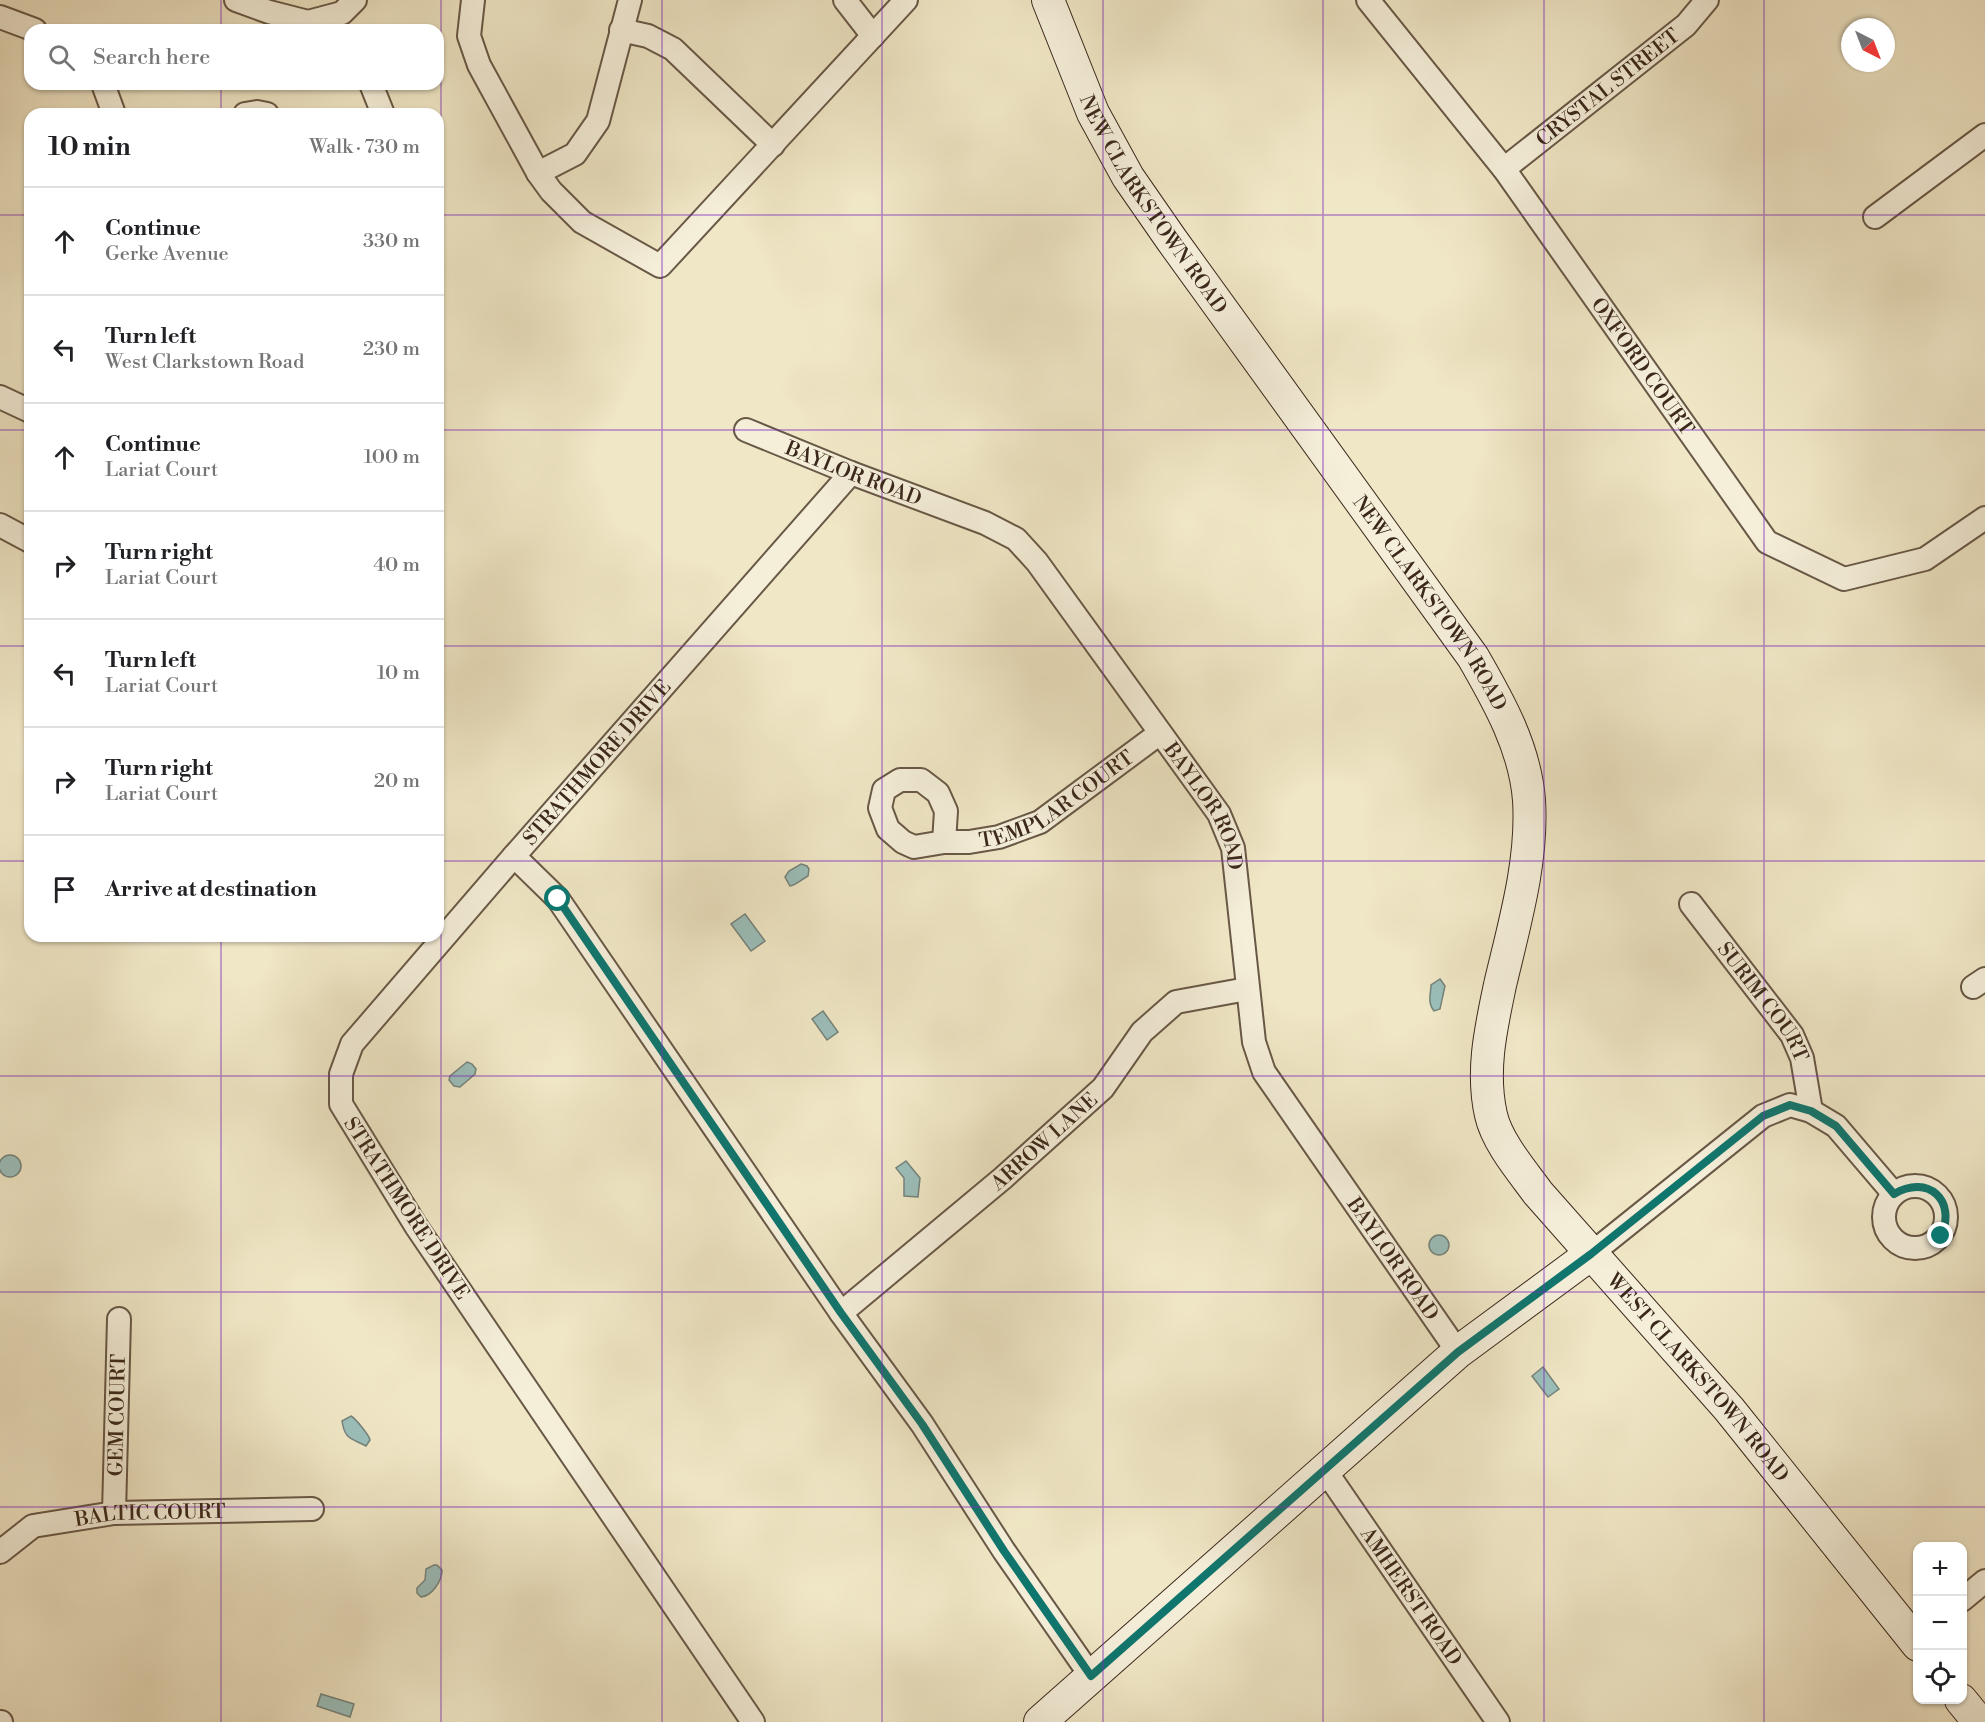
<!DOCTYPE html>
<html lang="en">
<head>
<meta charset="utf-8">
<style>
	:root { --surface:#fff; --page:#f6f6f6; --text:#202124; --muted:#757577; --line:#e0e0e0 }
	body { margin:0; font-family:"Libre Bodoni",serif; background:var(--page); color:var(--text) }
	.controls { position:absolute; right:18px; bottom:18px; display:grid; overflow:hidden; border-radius:12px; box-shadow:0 2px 4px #0004 }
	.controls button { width:54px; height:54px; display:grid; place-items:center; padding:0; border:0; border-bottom:2px solid var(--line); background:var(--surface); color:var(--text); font:30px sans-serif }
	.compass { position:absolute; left:1841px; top:18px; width:54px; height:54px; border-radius:50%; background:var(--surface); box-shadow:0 2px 4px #0004; rotate:138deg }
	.stop { position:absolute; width:18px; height:18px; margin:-14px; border:4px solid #0f766e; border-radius:50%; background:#fff }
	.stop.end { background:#0f766e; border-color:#fff; box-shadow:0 2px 6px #0008 }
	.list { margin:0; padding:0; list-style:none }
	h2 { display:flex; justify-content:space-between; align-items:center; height:78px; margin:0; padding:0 24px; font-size:26px }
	h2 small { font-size:20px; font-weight:400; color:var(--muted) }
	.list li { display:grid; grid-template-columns:39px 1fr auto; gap:18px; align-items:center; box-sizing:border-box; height:108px; padding:0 24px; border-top:2px solid var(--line) }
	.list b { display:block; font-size:22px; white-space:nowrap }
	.list p { margin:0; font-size:20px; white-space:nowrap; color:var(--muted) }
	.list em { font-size:20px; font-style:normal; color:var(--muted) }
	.icon { flex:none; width:33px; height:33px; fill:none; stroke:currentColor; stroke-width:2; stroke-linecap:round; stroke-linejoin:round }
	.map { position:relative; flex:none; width:1985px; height:1722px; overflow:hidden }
	.search { position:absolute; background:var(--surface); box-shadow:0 2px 4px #0004; left:24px; top:24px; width:420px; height:66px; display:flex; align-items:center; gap:15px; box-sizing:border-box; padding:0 21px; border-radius:18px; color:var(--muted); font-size:22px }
	.panel { position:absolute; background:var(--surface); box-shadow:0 2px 4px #0004; left:24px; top:108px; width:420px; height:834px; border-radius:18px }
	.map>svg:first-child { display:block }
	.water { fill:#9bbfbb; stroke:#75837b; stroke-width:1.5 }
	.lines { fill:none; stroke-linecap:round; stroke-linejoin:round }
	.street-casing { stroke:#685846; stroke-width:26 }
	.secondary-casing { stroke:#3b281c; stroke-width:34 }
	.street { stroke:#f5efda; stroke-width:22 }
	.secondary { stroke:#f5efda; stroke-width:32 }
	.route { stroke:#0f766e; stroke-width:8 }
	.grid { fill:none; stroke:#7b2cbf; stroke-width:1.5; stroke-opacity:0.55 }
	.labels { text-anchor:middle; stroke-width:4.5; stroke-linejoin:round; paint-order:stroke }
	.street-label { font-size:20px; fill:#3b281c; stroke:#f5efda }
</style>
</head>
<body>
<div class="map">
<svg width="1985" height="1722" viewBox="0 0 1985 1722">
	<rect width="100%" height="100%" fill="#f0e7c6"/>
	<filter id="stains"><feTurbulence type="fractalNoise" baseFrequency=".00333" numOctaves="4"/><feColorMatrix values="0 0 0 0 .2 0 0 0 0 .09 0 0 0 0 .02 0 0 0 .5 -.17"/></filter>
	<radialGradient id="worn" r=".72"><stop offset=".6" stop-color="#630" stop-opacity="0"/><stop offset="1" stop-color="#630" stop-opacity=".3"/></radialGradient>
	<!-- water -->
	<g class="water">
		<path d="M801 864 807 866 809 869 808 876C802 879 795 886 790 886L785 877 789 871Z"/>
		<polygon points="745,914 765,941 751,951 731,924"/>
		<path d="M1440 979 1445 986 1440 1009 1434 1011C1427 1003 1431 993 1431 985Z"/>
		<polygon points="823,1011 838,1032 827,1040 812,1019"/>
		<polygon points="467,1062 472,1064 476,1069 475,1074 460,1087 454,1086 449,1080 450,1076"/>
		<circle cx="10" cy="1166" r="11"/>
		<polygon points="906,1161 920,1178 918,1197 904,1196 904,1178 896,1168"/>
		<circle cx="1439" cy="1245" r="10"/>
		<polygon points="1543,1367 1559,1389 1548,1397 1532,1376"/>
		<path d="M351 1416C356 1419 369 1435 370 1440L366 1446C351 1438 345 1440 342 1421Z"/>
		<path d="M434 1565H437L442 1570C442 1581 432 1596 421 1597L417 1593V1588L425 1580 426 1569Z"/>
		<polygon points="321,1694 354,1704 350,1717 317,1706"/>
	</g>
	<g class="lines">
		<defs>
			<g id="street">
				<polyline points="236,0 269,12 308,22 342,13 355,0"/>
				<polyline points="473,0 469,36 479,65 538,173 551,191 582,222 660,266 906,0"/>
				<polyline points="845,0 873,36"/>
				<path id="s1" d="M1368 0 1504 169 1767 542 1844 579 1925 559 1985 518"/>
				<polyline points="0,17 35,30"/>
				<polyline points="621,30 648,36 673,49 773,145"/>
				<polyline points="103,84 114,114"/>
				<polyline points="371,84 383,114"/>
				<polyline points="245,114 257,112 267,114"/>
				<path id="s2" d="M1504 169 1686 25 1707 0"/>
				<polyline points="538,173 575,154 598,121 630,0"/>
				<polyline points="1875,217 1985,135"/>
				<polyline points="0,397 30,411"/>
				<path id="s3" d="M746 430 851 473 985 523 1016 539 1037 562 1219 814 1233 848 1254 1042 1264 1072 1458 1352"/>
				<polyline points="0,525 30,541"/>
				<path id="s4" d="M944 842 946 811 938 793 921 780H900L884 790 880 808 888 829 903 842 914 847 944 842H969L999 837 1040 822 1160 733"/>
				<polyline points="514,856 558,899 841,1313 922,1424 1004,1551 1091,1676"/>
				<path id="s5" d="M1691 904 1792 1035 1802 1058 1811 1111"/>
				<polyline points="1973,987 1985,979"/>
				<circle cx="1915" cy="1217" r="31"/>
				<polyline points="1591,1254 1763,1116 1790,1105 1811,1111 1836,1126 1894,1194"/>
				<path id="s6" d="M841 1313 1003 1178 1103 1088 1142 1032 1176 1002 1247 989"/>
				<path id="s7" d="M1325 1470 1498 1722"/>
				<path id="s8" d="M114 1513 119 1319"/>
				<path id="s9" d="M0 1552 33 1526 114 1513 312 1509"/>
				<polyline points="1962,1600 1985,1581"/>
				<polyline points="0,1722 1,1722"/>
				<path id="s10" d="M753 1722 416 1226 341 1104V1074L352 1044 514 856 851 473"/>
			</g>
			<g id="secondary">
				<path id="s11" d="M1048 0 1093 113 1128 177 1171 239 1473 657C1499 702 1525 748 1529 800 1533 862 1514 925 1500 985 1491 1028 1481 1071 1491 1115 1497 1142 1522 1171 1538 1193L1729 1409 1918 1645"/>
				<polyline points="1961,1700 1979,1722"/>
				<polyline points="1040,1722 1458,1352 1591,1254"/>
			</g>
		</defs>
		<!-- street casing -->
		<use href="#street" class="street-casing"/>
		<!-- secondary casing -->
		<use href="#secondary" class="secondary-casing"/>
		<!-- street -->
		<use href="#street" class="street"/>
		<!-- secondary -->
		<use href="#secondary" class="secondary"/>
	</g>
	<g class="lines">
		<!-- route -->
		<path class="route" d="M558 899 841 1313 922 1424 1004 1551 1091 1676 1458 1352 1591 1254 1763 1116 1790 1105 1811 1111 1836 1126 1894 1194C1928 1174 1957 1200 1941 1236"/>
	</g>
	<!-- grid -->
	<path class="grid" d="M221 0V30M441 0V1722M662 0V1722M882 0V1722M1103 0V1722M1323 0V1722M1544 0V1722M1764 0V1722M221 84V114M0 215H30M438 215H1985M0 430H30M438 430H1985M0 646H30M438 646H1985M0 861H30M438 861H1985M221 936V1722M0 1076H1985M0 1292H1985M0 1507H1985"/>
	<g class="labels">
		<!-- street labels -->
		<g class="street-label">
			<text dy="7" stroke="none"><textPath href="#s2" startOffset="132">CRYSTAL STREET</textPath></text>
			<text dy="7" stroke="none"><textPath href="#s11" startOffset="231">NEW CLARKSTOWN ROAD</textPath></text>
			<text dy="7" stroke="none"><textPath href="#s1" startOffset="458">OXFORD COURT</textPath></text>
			<text dy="7" stroke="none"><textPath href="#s3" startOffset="116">BAYLOR ROAD</textPath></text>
			<text dy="7" stroke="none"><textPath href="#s11" startOffset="717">NEW CLARKSTOWN ROAD</textPath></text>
			<text dy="7" stroke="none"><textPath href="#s10" startOffset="1178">STRATHMORE DRIVE</textPath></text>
			<text dy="7" stroke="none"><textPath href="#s4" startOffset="339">TEMPLAR COURT</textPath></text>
			<text dy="7" stroke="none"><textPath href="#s3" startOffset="620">BAYLOR ROAD</textPath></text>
			<text dy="7" stroke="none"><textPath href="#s5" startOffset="122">SURIM COURT</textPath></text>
			<text dy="7" stroke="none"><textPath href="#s6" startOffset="266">ARROW LANE</textPath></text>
			<text transform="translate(407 1208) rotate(57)" y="7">STRATHMORE DRIVE</text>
			<text dy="7" stroke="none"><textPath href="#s3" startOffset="1124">BAYLOR ROAD</textPath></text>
			<text dy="7" stroke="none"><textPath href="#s11" startOffset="1596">WEST CLARKSTOWN ROAD</textPath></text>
			<text dy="7" stroke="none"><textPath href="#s8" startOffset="98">GEM COURT</textPath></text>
			<text dy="7" stroke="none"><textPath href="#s9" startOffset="160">BALTIC COURT</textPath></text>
			<text dy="7" stroke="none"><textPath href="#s7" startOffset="153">AMHERST ROAD</textPath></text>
		</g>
	</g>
	<rect width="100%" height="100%" filter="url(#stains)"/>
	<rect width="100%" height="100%" fill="url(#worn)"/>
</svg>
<div class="controls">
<button>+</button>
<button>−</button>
<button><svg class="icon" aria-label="locate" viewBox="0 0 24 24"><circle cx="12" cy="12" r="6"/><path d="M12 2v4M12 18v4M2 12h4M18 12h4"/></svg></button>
</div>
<svg class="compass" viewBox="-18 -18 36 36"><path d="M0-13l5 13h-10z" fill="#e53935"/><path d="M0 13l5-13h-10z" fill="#757577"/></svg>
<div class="stop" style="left:558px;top:899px"></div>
<div class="stop end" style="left:1941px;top:1236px"></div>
<div class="search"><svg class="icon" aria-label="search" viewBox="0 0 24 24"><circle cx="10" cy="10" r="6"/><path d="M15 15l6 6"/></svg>Search here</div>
<section class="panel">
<h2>10 min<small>Walk · 730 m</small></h2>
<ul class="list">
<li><svg class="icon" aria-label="ahead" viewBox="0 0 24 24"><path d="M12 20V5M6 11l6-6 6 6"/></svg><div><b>Continue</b><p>Gerke Avenue</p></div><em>330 m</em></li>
<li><svg class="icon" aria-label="left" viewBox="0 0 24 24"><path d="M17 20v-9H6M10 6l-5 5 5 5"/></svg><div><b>Turn left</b><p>West Clarkstown Road</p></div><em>230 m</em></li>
<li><svg class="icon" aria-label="ahead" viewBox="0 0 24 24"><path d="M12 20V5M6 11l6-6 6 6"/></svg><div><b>Continue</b><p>Lariat Court</p></div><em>100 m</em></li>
<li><svg class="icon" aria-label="right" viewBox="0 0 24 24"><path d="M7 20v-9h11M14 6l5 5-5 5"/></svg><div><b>Turn right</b><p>Lariat Court</p></div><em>40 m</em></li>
<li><svg class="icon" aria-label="left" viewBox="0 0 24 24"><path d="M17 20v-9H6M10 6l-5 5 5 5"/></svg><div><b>Turn left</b><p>Lariat Court</p></div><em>10 m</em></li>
<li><svg class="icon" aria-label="right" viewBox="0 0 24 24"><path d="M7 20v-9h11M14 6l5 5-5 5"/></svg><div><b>Turn right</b><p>Lariat Court</p></div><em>20 m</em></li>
<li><svg class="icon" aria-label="arrive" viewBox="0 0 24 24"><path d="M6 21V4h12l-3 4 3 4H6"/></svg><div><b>Arrive at destination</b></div></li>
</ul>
</section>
</div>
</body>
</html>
